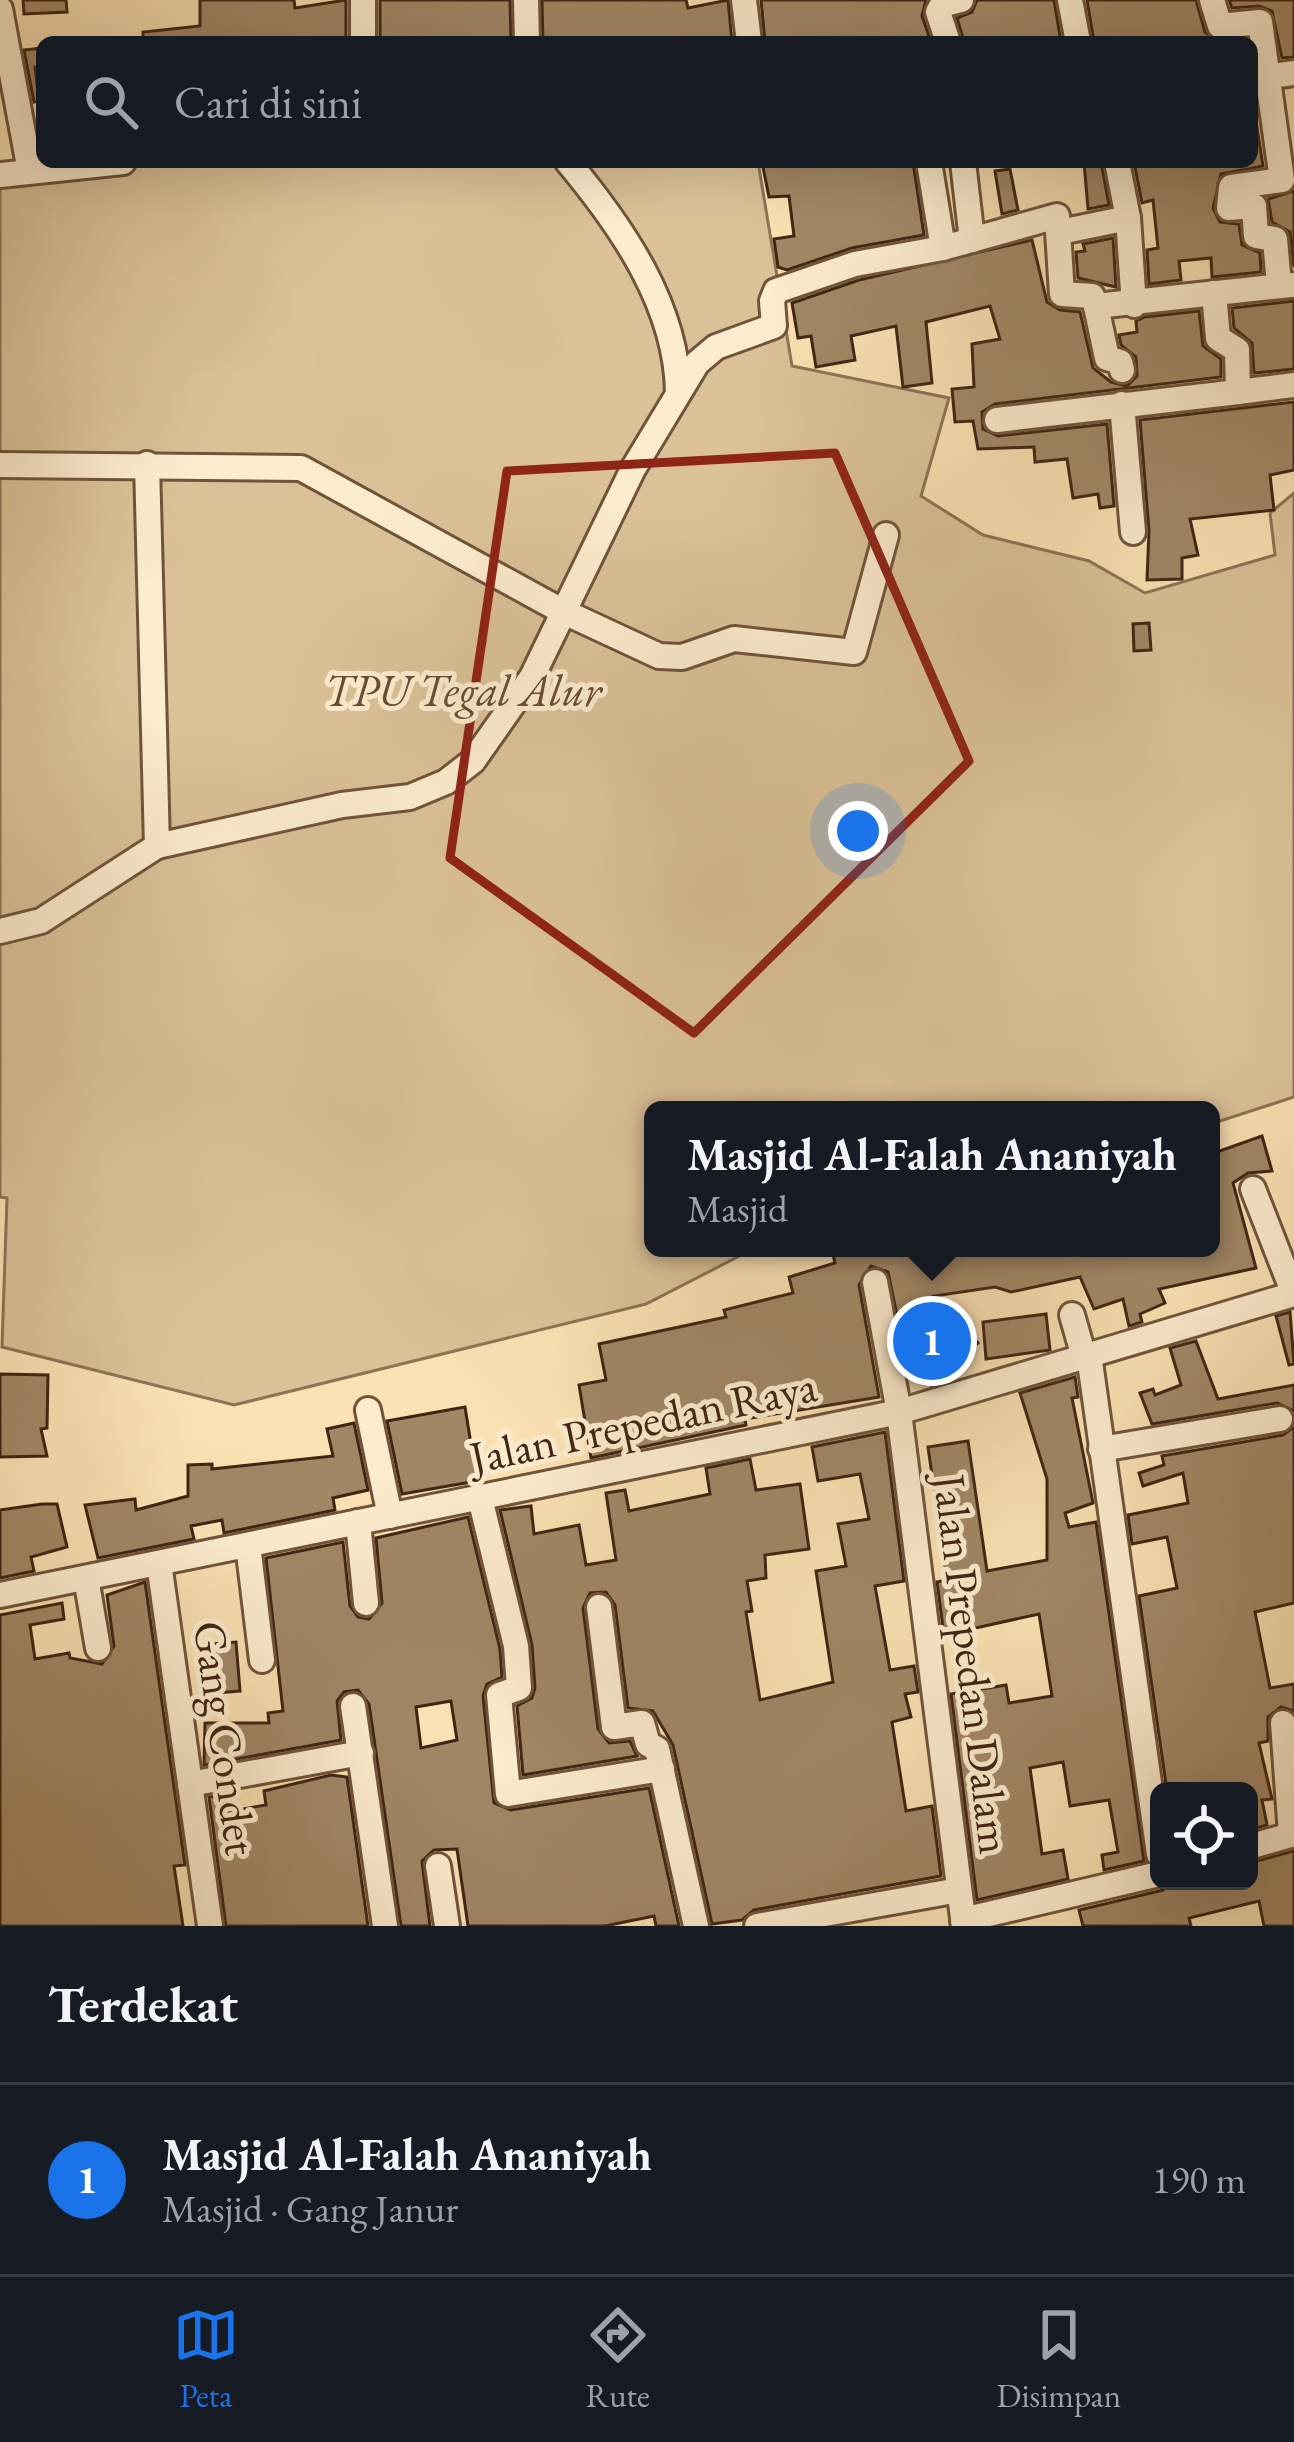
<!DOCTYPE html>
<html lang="id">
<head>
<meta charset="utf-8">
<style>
	:root { --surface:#171b24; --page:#242831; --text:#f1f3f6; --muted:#9ea1a6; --line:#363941; --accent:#1a73e8 }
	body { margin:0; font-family:"EB Garamond",serif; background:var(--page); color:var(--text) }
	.controls { position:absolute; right:36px; bottom:36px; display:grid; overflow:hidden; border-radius:18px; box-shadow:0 12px 48px #0002 }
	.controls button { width:108px; height:108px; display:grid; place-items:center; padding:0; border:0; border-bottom:3px solid var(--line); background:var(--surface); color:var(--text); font:60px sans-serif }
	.you { position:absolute; left:858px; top:831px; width:42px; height:42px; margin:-30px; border:9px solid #fff; border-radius:50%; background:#1a73e8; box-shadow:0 0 0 18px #1a73e833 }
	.badge { display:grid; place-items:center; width:78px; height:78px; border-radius:50%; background:var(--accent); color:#fff; font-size:39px; font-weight:700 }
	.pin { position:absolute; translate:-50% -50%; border:6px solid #fff; box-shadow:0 3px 12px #0006 }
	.popup { position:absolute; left:644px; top:1101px; width:576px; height:156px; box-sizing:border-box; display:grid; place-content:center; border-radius:18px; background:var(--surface); filter:drop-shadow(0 3px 9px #0005); font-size:39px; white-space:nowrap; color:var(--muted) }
	.popup b { font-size:45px; color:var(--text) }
	.popup::after { content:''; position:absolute; left:50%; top:100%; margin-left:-24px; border:24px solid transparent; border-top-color:var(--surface) }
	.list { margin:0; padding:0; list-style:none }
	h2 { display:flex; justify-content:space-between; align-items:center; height:156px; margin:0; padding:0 48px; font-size:51px }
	h2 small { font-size:39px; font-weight:400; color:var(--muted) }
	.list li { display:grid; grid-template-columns:78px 1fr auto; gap:36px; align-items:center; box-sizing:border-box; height:192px; padding:0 48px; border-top:3px solid var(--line) }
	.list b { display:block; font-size:45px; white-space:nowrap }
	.list p { margin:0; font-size:39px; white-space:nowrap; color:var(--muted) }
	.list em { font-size:39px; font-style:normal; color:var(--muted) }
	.icon { flex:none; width:66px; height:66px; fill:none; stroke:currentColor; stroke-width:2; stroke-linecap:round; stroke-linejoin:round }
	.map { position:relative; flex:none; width:1294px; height:1926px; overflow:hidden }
	.search { position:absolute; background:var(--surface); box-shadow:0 12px 48px #0002; left:36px; right:36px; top:36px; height:132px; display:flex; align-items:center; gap:30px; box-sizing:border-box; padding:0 42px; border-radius:18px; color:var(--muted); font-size:45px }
	.sheet { height:348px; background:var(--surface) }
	nav { display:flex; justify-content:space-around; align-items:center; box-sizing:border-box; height:168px; border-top:3px solid var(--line); background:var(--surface); font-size:33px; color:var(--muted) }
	nav a { display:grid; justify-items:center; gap:6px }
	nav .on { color:var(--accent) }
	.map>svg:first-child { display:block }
	.green { fill:#dbc198; stroke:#8e7355; stroke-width:3 }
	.building { fill:#a28766; stroke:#412512; stroke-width:3; fill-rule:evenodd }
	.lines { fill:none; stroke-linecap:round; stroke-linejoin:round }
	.minor-casing { stroke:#70543a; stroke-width:30 }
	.minor { stroke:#fcecce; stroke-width:24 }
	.marked { fill:none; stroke:#8f2418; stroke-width:9; stroke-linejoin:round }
	.labels { text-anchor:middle; stroke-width:10; stroke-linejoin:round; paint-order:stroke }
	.park-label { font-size:45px; font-style:italic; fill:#684c34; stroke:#fcecce }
	.street-label { font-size:45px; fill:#412512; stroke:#fcecce }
</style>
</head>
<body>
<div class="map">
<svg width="1294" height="1926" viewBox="0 0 1294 1926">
	<rect width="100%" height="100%" fill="#fbe1b3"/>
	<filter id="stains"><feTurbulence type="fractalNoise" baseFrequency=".00167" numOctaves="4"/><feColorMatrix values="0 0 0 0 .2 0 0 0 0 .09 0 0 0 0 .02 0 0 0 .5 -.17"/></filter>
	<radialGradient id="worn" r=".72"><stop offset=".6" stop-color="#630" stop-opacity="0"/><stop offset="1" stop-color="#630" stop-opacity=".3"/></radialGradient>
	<!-- green -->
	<polygon class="green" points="106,162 758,162 792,366 949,398 921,496 983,535 1089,561 1145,593 1275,555 1270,513 1294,493 1294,1097 1211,1124 1211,1110 653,1110 653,1248 755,1248 646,1304 234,1405 2,1347 7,1198 0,1197 0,180"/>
	<!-- building -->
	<g class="building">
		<polygon points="23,0 66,0 67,12 24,14"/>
		<polygon points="200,0 294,0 295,8 346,0 346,42 143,42 143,32 200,26"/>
		<polygon points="380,0 510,0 511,42 380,42"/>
		<polygon points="542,0 686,0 688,8 728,0 732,42 543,42"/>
		<polygon points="761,0 926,0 922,16 931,42 765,42"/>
		<polygon points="977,0 1054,0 1061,42 964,42 957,18 972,12"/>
		<polygon points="1087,0 1196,0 1205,32 1218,42 1094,42"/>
		<polygon points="1229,0 1294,0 1294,57 1282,58 1272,11 1259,6 1232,8"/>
		<polygon points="42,48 42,66 35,67 39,101 34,102 24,50"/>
		<polygon points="1252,95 1263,166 1221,174 1213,208 1220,222 1239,224 1242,245 1260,253 1261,272 1212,277 1211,258 1179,261 1181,280 1149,284 1147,250 1158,248 1153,200 1142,203 1134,162 1252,162"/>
		<polygon points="762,162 913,162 924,235 852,248 787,270 778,267 774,239 794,236 789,196 769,197"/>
		<polygon points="1084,162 1101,162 1109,205 1088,209"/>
		<polygon points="1010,169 1018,210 1002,214 995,171"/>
		<polygon points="1294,191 1294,267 1290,232 1272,222 1268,199"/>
		<polygon points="1113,238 1116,287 1078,278 1076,252 1085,251 1083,244"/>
		<polygon points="1032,240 1047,302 1060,310 1080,312 1093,368 1111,382 1127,386 1137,376 1136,357 1121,345 1119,335 1137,332 1136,321 1145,317 1199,311 1203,346 1221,359 1221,377 995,404 982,412 983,429 998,436 1107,424 1114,506 1100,508 1098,494 1073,498 1067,459 1035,462 1034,447 978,449 973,421 955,422 952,389 974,387 972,344 1000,339 990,306 926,322 932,383 903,387 896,326 851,336 855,360 816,367 811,336 798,338 792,303 859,280"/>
		<polygon points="1294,301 1294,369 1254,373 1252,343 1234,328 1232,308"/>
		<polygon points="1294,402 1294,470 1270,475 1274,510 1190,519 1198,555 1182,558 1182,579 1147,580 1149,531 1140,420"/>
		<polygon points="1149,623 1151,650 1134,651 1133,624"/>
		<polygon points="1262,1136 1272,1171 1248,1173 1233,1183 1256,1268 1159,1289 1165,1303 1140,1314 1142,1322 1129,1326 1123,1299 1094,1309 1080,1277 1011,1292 995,1287 934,1296 940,1303 932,1304 936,1329 961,1325 978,1343 931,1385 906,1359 888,1272 871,1266 859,1285 879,1397 745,1419 746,1425 591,1458 579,1385 606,1380 599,1344 726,1317 724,1310 793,1293 789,1277 835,1263 833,1255 860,1248 955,1248 955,1253 1000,1248 1211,1248 1211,1154"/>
		<polygon points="1290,1312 1294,1364 1289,1365 1276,1316"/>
		<polygon points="1046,1314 1050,1350 986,1359 983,1322"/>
		<polygon points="1196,1341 1218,1399 1294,1385 1294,1411 1277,1403 1152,1424 1140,1393 1153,1389 1155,1395 1181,1385 1170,1348"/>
		<polygon points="0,1374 48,1375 47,1428 41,1429 47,1456 0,1457"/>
		<polygon points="1075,1377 1078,1397 1072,1398 1093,1503 1065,1513 1069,1527 1096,1522 1144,1861 1104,1870 1102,1855 1118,1852 1109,1800 1070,1806 1063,1762 1030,1768 1042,1854 1063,1850 1068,1879 977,1900 951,1694 1006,1685 1009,1703 1052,1696 1039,1614 944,1635 937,1582 947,1580 928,1447 968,1441 987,1571 1047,1560 1047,1479 1020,1393"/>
		<polygon points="465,1407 477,1481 402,1494 387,1421"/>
		<polygon points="354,1423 368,1490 333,1498 335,1510 224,1533 222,1520 191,1526 194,1539 98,1558 85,1505 135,1499 136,1510 188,1496 188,1465 212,1464 212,1469 333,1456 327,1429"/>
		<polygon points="1294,1427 1294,1603 1255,1612 1270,1688 1294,1684 1294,1711 1281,1707 1268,1717 1268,1741 1259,1743 1272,1799 1262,1800 1267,1825 1249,1830 1249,1791 1167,1791 1139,1596 1177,1588 1167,1537 1132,1544 1128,1515 1188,1503 1183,1473 1143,1486 1139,1473 1164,1465 1162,1456 1283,1435"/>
		<polygon points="885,1432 904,1581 875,1586 890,1670 914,1666 918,1692 905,1694 911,1717 892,1722 906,1811 932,1806 941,1876 754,1910 742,1920 712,1924 673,1745 653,1711 628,1708 615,1605 606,1592 590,1593 583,1608 598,1729 609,1743 630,1741 637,1756 523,1775 517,1706 532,1698 535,1688 532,1645 500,1510 531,1506 534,1534 579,1525 586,1565 616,1560 606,1493 625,1490 629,1511 710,1494 706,1468 750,1459 756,1490 800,1484 809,1549 765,1555 766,1578 747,1581 752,1611 746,1612 760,1700 833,1682 816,1571 846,1566 838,1524 869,1519 860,1474 818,1481 812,1447"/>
		<polygon points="42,1504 57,1504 67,1547 31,1557 34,1571 0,1578 0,1510"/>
		<path d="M468 1517 500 1649 502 1677 487 1684 483 1696 494 1803 511 1810 649 1788 679 1926H656L654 1916 605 1926H468L457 1849 434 1850 422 1861 430 1926H401L369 1704 358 1690 344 1692 337 1701 341 1740 204 1765 205 1723H269L268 1713 283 1711 266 1558 343 1542 350 1606 358 1617 369 1619 382 1603 376 1538ZM451 1701 457 1740 421 1748 416 1707Z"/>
		<polygon points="145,1582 185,1865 174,1866 183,1926 0,1926 0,1615 62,1603 64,1619 30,1625 35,1659 69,1653 70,1658 102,1664 114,1646 107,1595"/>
		<polygon points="236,1642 240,1691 202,1694 198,1645"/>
		<polygon points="331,1775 347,1777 368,1926 226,1926 209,1797 224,1795 226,1812 266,1805 264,1791"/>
		<polygon points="1294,1851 1294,1926 1264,1926 1259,1901 1189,1918 1191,1926 1083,1926 1079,1910 1163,1890 1174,1881 1249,1881 1249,1863"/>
	</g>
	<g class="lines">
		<defs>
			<g id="minor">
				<polyline points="363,0 363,42"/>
				<polyline points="526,0 527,42"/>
				<polyline points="744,0 749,42"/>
				<polyline points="1070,0 1078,42"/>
				<polyline points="1212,0 1220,26 1260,22 1282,180 1231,187 1229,208 1254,206 1256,236 1275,239 1279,285"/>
				<polyline points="0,9 30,171"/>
				<polyline points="948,42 938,12 942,5 961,0"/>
				<polyline points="1252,79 1294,73"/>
				<path d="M568 162C622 227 677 306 678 393"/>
				<polyline points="929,162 943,248"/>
				<polyline points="963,162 972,240"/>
				<polyline points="1117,162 1128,218 1134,305"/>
				<polyline points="0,175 123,162"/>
				<polyline points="1060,232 1128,218"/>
				<polyline points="1096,306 1291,285"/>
				<polyline points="1096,306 1107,358 1120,362 1122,370"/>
				<polyline points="1238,392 1294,385"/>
				<polyline points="1122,404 1133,532"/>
				<polyline points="997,420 1238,392 1237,350 1218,338 1214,293"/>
				<polyline points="0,465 301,468 560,610 659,656 682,657 734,639 854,652 886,535"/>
				<polyline points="157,846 342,805 410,797 446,782 473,761 532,677 633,469 697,363 716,347 774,326 772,301 776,291 855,264 943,248 1057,216 1062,294 1092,296 1096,306"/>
				<polyline points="0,931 41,921 157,846 147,464"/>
				<polyline points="1253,1189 1294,1294"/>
				<polyline points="875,1282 899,1412 964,1926"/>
				<polyline points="1072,1315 1084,1357"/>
				<polyline points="1089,1355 1159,1854"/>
				<polyline points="368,1410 390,1516"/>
				<polyline points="1101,1449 1280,1419"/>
				<polyline points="480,1498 516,1646 519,1688 499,1695 508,1794 662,1769"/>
				<polyline points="358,1522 366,1603"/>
				<polyline points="248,1545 262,1660"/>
				<polyline points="159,1563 210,1926"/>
				<polyline points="86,1578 98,1648"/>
				<polyline points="0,1595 899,1412 1294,1294"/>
				<polyline points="599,1607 614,1727 642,1723 648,1744 657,1749 696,1926"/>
				<polyline points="353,1706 385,1926"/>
				<polyline points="1283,1723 1291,1835"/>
				<polyline points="190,1784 361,1753"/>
				<polyline points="1249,1847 1294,1834"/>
				<polyline points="438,1866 447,1926"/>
				<polyline points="963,1920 1159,1874"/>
				<polyline points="757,1926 959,1890"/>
			</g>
		</defs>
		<!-- minor casing -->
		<use href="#minor" class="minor-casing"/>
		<!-- minor -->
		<use href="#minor" class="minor"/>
	</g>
	<!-- marked area -->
	<path class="marked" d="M835 453 969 761 694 1033 450 858 507 471Z"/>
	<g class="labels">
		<!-- park labels -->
		<g class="park-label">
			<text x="463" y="706">TPU Tegal Alur</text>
		</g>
		<!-- street labels -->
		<g class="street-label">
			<text transform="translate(643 1421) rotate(-12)" y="16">Jalan Prepedan Raya</text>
			<text transform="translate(973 1664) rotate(83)" y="16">Jalan Prepedan Dalam</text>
			<text transform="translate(226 1738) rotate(82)" y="16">Gang Condet</text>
		</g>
	</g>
	<rect width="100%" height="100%" filter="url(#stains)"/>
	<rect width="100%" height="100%" fill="url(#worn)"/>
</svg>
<div class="controls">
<button><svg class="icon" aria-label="locate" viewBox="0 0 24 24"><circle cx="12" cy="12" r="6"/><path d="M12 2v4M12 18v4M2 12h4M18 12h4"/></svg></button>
</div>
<div class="you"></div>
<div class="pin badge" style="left:932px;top:1341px">1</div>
<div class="popup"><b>Masjid Al-Falah Ananiyah</b>Masjid</div>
<div class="search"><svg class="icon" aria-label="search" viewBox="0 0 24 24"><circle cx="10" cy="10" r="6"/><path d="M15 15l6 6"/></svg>Cari di sini</div>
</div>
<section class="sheet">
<h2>Terdekat<small></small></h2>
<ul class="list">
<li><span class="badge">1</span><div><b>Masjid Al-Falah Ananiyah</b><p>Masjid · Gang Janur</p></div><em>190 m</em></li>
</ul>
</section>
<nav>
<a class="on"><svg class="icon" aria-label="map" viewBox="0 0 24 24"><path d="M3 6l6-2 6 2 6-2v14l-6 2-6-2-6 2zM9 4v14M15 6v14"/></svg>Peta</a>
<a><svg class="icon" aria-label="directions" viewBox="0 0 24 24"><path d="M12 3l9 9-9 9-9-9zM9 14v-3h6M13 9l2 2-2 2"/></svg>Rute</a>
<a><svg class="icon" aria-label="saved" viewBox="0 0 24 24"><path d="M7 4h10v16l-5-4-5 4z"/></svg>Disimpan</a>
</nav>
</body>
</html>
